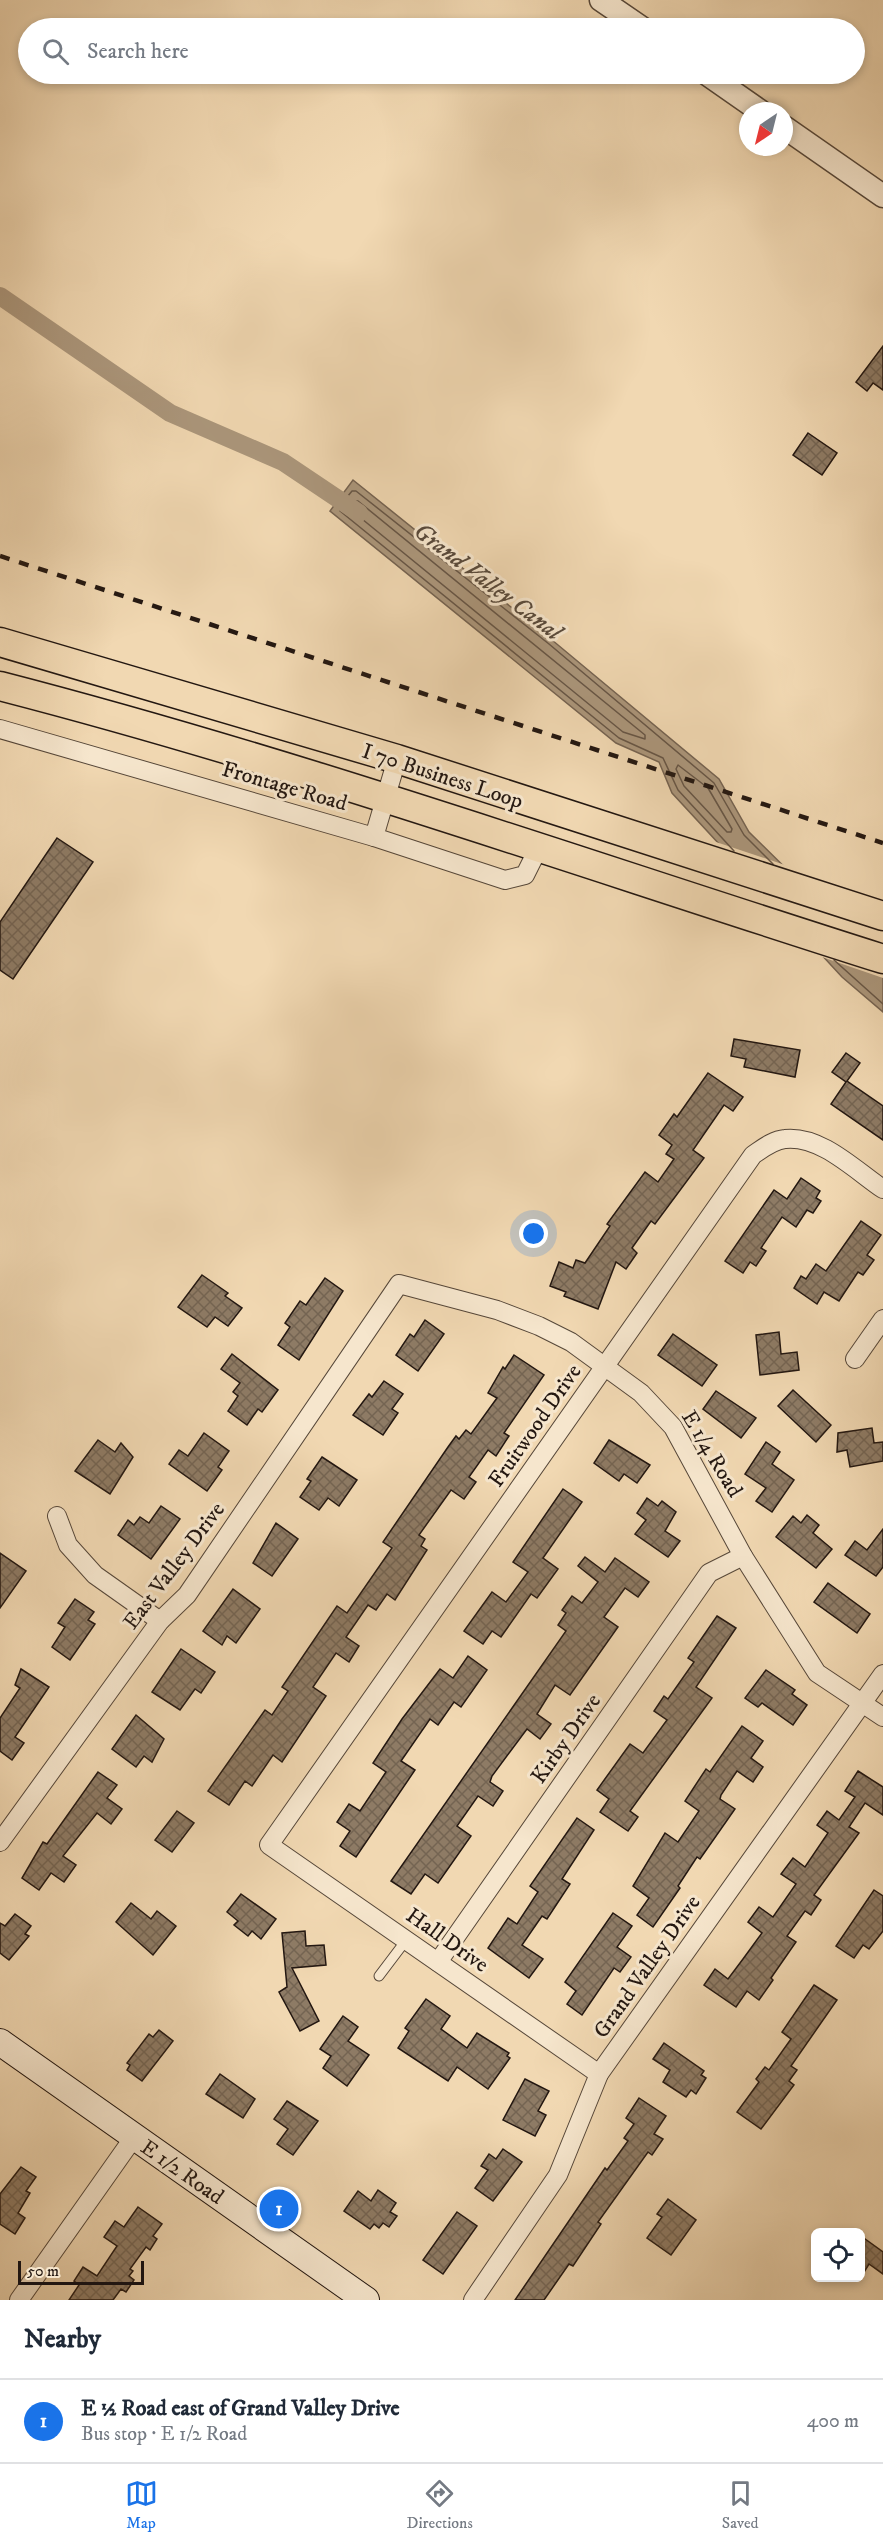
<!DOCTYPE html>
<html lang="en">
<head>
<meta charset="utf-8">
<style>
	:root { --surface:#fff; --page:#f6f6f7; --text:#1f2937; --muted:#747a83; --line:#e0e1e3; --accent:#1a73e8 }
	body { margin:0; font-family:"IM FELL DW Pica",serif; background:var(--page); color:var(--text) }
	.controls { position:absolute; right:18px; bottom:18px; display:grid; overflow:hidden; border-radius:9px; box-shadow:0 3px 9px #0003 }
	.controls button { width:54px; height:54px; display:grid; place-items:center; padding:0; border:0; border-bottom:2px solid var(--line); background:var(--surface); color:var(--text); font:30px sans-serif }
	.compass { position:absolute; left:739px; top:102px; width:54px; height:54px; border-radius:50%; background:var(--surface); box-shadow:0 3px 9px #0003; rotate:215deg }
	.scale { position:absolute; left:18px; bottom:15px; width:126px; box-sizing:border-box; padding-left:6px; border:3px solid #231711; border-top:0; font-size:16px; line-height:21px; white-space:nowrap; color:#231711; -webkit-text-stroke:4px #f6e6cd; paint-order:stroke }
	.you { position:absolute; left:534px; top:1234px; width:21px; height:21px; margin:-15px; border:4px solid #fff; border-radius:50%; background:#1a73e8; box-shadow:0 0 0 9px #1a73e833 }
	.badge { display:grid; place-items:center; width:39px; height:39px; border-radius:50%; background:var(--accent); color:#fff; font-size:20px; font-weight:700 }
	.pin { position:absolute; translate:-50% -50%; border:3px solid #fff; box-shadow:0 2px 6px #0006 }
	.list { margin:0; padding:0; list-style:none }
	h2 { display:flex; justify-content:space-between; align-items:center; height:78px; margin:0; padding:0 24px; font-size:26px }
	h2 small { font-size:20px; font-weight:400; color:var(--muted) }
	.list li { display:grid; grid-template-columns:39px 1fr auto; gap:18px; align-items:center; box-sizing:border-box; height:84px; padding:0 24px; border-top:2px solid var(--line) }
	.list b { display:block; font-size:22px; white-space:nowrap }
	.list p { margin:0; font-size:20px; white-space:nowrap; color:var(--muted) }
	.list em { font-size:20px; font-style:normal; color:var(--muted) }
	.icon { flex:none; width:33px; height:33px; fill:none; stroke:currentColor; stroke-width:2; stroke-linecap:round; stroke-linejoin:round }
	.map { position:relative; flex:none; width:883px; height:2300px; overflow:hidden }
	.search { position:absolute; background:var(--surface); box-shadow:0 3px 9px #0003; left:18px; right:18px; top:18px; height:66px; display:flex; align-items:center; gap:15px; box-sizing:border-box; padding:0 21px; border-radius:33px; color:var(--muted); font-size:22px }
	.sheet { height:162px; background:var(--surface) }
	nav { display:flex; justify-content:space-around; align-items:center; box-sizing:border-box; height:84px; border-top:2px solid var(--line); background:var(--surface); font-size:16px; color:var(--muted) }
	nav a { display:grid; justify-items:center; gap:3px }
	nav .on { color:var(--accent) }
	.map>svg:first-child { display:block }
	.water { fill:#ab967b; stroke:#756351; stroke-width:1.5 }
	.pier { fill:#f1d8b2 }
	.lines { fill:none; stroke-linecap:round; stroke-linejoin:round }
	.shore { stroke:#675646; stroke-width:1.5 }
	.canal { stroke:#ab967b; stroke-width:18 }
	.building { fill:url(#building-cross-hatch); stroke:#231711; stroke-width:1.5 }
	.service-casing { stroke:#564739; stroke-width:11 }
	.minor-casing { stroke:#564739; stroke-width:20 }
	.tertiary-casing { stroke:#564739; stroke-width:25 }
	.secondary-casing { stroke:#231711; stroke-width:28 }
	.primary-casing { stroke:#231711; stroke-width:31 }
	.service { stroke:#f6e6cd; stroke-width:9 }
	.minor { stroke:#f6e6cd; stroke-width:18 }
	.tertiary { stroke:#f6e6cd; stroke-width:22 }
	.secondary { stroke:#f6e6cd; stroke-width:26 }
	.primary { stroke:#f1d8b2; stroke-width:28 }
	.rail { stroke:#231711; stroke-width:4.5; stroke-dasharray:10 10; stroke-linecap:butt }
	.labels { text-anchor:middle; stroke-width:6; stroke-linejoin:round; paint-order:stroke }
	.street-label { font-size:22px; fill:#231711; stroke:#f6e6cd }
	.water-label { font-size:24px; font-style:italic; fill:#594a3b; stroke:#f6e6cd }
</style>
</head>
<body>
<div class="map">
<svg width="883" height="2300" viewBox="0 0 883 2300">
	<defs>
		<pattern id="building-cross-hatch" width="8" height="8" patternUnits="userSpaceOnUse" patternTransform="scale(1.5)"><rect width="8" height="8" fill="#8e7b65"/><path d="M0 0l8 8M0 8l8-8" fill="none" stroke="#746452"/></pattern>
	</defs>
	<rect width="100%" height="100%" fill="#f1d8b2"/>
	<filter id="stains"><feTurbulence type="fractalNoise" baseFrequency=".00333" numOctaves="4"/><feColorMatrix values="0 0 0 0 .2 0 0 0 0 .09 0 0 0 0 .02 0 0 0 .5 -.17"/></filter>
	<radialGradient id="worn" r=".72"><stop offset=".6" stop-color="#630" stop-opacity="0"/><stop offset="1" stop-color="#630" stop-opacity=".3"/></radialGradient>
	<!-- water -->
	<polygon class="water" points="353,480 552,640 719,779 749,832 883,964 883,1012 842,977 672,793 659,762 616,743 330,511"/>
	<!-- pier -->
	<polygon class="pier" points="713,841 788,866 883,960 883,978 819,956"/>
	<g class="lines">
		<!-- shore -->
		<g class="shore">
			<polygon points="354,501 358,501 645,735 645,739 623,732 351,510"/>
			<polygon points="678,765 708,788 732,829 731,832 727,832 684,786 676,769"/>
			<polyline points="734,851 678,790 663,758 619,738 340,511 339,507 352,491 356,491 549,644 714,783 744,835 773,864"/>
			<polyline points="834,960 883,1004"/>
		</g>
		<!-- canal -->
		<polyline class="canal" points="0,296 170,413 283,462 359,513"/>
	</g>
	<!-- building -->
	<g class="building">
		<polygon points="883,346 883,390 873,383 867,391 856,382"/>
		<polygon points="808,433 837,453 822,475 793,455"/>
		<polygon points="57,838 93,862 13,979 0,970 0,922"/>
		<polygon points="734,1039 800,1050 795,1077 744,1067 746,1059 731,1056"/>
		<polygon points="846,1053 860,1063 847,1081 883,1106 883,1140 831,1104 846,1082 832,1072"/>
		<polygon points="708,1073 743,1097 733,1111 724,1105 693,1150 704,1158 655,1224 651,1221 632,1248 637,1253 626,1269 616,1262 598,1309 564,1296 566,1292 550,1286 559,1262 573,1268 576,1260 585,1263 610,1226 607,1224 645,1172 658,1182 674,1159 666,1154 672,1145 659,1135 674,1114 677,1117"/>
		<polygon points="801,1178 820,1191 816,1198 821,1201 813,1213 807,1210 796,1227 782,1217 761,1248 766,1251 756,1266 750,1262 743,1273 725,1261 774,1190 787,1199"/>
		<polygon points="861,1221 881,1235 867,1255 874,1260 863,1275 858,1272 839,1301 824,1292 817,1304 794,1288 801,1276 806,1279 816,1264 826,1271"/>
		<polygon points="202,1275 228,1293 225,1296 242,1308 228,1326 215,1317 207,1327 178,1307"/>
		<polygon points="325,1278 343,1291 299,1360 278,1345 290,1327 285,1323 300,1301 306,1305"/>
		<polygon points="425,1320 444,1334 418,1371 396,1355 410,1334 414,1337"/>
		<polygon points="779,1332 781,1354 797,1352 799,1370 760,1375 756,1335"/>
		<polygon points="673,1334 717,1365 702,1386 658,1355"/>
		<polygon points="232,1354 278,1390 262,1412 258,1409 247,1425 228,1411 238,1396 233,1392 240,1383 221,1369"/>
		<polygon points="514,1355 544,1375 504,1433 509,1436 496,1456 488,1450 469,1477 476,1482 464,1499 451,1490 419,1535 425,1539 421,1546 427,1550 395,1600 387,1594 376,1610 368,1605 346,1637 359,1646 349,1662 336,1653 313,1687 326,1696 282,1762 273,1755 252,1786 245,1781 229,1805 208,1791 265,1710 272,1715 288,1691 282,1687 337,1606 347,1613 392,1548 383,1542 448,1447 456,1436 459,1439 466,1430 471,1434 497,1398 488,1393 503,1367 505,1369"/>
		<polygon points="384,1381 403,1394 392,1409 398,1413 383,1435 353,1415 369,1394 372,1397"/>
		<polygon points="793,1390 831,1425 816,1442 778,1406"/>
		<polygon points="716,1391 756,1418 741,1438 703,1409"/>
		<polygon points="872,1428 874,1443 883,1442 883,1461 850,1467 847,1450 837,1452 838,1433"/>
		<polygon points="204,1433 229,1451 218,1467 222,1470 207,1491 169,1464 179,1450 188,1456"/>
		<polygon points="98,1440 115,1452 121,1443 133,1457 110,1494 75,1471"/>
		<polygon points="609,1440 650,1465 637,1483 624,1474 619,1481 594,1463"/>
		<polygon points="766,1442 780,1452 772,1464 794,1480 772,1512 756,1501 766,1488 745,1474"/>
		<polygon points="322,1457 357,1480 339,1506 328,1498 319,1510 300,1497 311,1481 307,1479"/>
		<polygon points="563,1489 582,1502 543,1558 558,1569 537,1598 531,1594 501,1637 492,1631 483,1644 464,1631 492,1592 506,1602 528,1572 513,1562"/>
		<polygon points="647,1498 658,1506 662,1501 676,1512 665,1531 680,1541 668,1557 635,1534 646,1520 637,1513"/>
		<polygon points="161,1506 180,1519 151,1559 118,1535 128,1520 134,1525 140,1517 149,1523"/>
		<polygon points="807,1515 819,1525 813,1533 832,1549 816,1568 776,1537 793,1516 801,1523"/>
		<polygon points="276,1523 298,1539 272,1576 253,1563"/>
		<polygon points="883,1529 883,1567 876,1576 845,1555 855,1541 867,1550"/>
		<polygon points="0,1553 26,1571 0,1608"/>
		<polygon points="585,1557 605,1572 615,1558 649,1582 638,1597 625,1588 604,1617 618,1627 570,1695 555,1685 537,1714 551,1724 540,1739 527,1729 492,1776 490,1782 503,1791 493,1806 478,1796 457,1826 471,1836 438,1883 425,1874 411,1894 391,1881 566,1631 558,1625 566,1613 562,1610 572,1596 582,1603 598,1582 578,1566"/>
		<polygon points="828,1583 870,1614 857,1633 814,1602"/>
		<polygon points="233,1589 260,1609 236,1643 227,1636 222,1645 203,1631"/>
		<polygon points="75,1599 94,1612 88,1620 95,1624 70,1660 52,1647 65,1627 58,1623"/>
		<polygon points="717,1616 736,1628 696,1687 712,1698 630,1811 638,1817 628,1831 600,1812 609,1799 597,1790 630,1744 643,1753 667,1720 654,1711 664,1696 668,1699 694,1662 688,1658"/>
		<polygon points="181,1649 215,1672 201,1693 195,1689 180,1710 152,1692"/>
		<polygon points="468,1656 487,1670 461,1707 454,1702 438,1725 430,1719 401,1761 415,1770 356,1857 340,1846 350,1831 337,1822 349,1804 360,1811 386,1772 373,1763 402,1719 440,1669 453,1678"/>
		<polygon points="21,1669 49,1687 15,1737 24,1743 12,1760 0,1751 0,1718 20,1688 15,1685"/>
		<polygon points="766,1670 795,1690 792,1694 807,1705 793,1725 762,1703 758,1707 745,1698"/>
		<polygon points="136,1715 164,1739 152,1762 144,1756 136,1767 112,1749"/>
		<polygon points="742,1726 763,1741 751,1758 763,1767 753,1782 737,1771 721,1795 720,1799 735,1809 700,1859 697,1857 678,1886 680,1888 653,1927 637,1915 649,1898 633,1886 665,1833 678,1842 699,1811 685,1801 706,1769 710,1772"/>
		<polygon points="858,1771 883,1787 883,1815 865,1803 849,1827 859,1833 814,1895 821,1900 811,1915 805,1911 787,1936 796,1942 771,1978 773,1980 759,2000 747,1991 736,2007 704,1985 715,1969 728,1979 743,1959 762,1933 748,1922 759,1907 773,1917 796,1884 781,1874 793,1858 805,1867 828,1833 817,1825 827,1811 839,1820 855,1797 845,1791"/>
		<polygon points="98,1772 117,1785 107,1798 122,1809 111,1824 97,1813 63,1856 76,1865 64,1882 51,1873 39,1890 22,1878 43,1842 47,1844"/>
		<polygon points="177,1811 194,1823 172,1852 155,1840"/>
		<polygon points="577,1818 594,1830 562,1879 570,1884 547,1919 542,1916 522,1945 543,1959 529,1978 488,1948 508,1918 517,1924 538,1892 530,1886"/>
		<polygon points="874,1890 883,1896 883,1931 869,1949 863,1945 854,1958 836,1946"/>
		<polygon points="241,1894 276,1919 261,1939 252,1931 248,1936 234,1925 238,1921 227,1912"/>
		<polygon points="131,1903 151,1919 157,1911 176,1926 153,1955 116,1922"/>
		<polygon points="613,1913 632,1926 617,1947 631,1957 620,1972 614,1968 582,2015 567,2004 576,1991 565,1982"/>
		<polygon points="15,1914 31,1926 25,1934 29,1936 9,1960 0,1953 0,1923 5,1926"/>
		<polygon points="305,1931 306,1946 324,1945 326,1965 292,1968 319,2021 300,2031 279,1992 287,1987 282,1933"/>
		<polygon points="814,1985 837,2000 791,2066 797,2070 789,2081 794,2085 761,2129 737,2112 759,2082 756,2079 765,2067 769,2070 791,2039 782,2032"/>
		<polygon points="426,1999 450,2016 441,2029 467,2048 477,2033 509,2053 507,2056 510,2058 488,2089 457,2067 448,2081 398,2048 409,2031 405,2028"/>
		<polygon points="343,2016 358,2027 348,2041 369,2055 347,2086 323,2068 331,2056 320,2049"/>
		<polygon points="159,2030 173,2041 142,2081 127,2070 130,2065 127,2063 149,2034 153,2037"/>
		<polygon points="664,2043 704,2071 701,2075 706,2078 696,2094 691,2090 686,2097 663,2082 670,2070 653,2059"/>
		<polygon points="220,2074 255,2099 243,2118 206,2094"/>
		<polygon points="525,2079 549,2091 538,2111 546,2115 535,2136 503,2120"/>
		<polygon points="639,2098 666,2116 654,2134 663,2139 652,2155 648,2152 598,2222 601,2224 573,2266 569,2264 544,2300 515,2300 605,2168 607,2170 628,2141 624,2138 634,2124 626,2118"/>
		<polygon points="287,2101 318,2121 293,2155 277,2144 288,2129 274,2119"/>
		<polygon points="503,2149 522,2162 493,2201 475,2188 488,2170 481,2166 489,2154 496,2159"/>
		<polygon points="21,2167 36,2177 26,2191 30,2193 18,2213 25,2218 15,2234 0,2224 0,2194"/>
		<polygon points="378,2190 396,2203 390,2212 397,2216 389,2227 383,2223 379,2228 374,2224 370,2229 344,2211 358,2191 371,2201"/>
		<polygon points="668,2199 696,2220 671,2255 647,2238 662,2217 657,2214"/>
		<polygon points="138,2207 162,2224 153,2236 157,2239 150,2250 146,2247 130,2269 133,2271 129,2276 134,2280 126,2292 121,2289 113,2300 69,2300 79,2285 74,2281 83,2267 97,2276 117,2246 104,2237 115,2221 124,2227"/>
		<polygon points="457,2212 477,2226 443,2274 423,2260"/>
		<polygon points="861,2236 883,2252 883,2274 869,2264 861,2277"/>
	</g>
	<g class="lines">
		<defs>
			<polyline id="service" points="379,1976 407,1939"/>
			<g id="minor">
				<polyline points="0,729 374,837 505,880 525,875 538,849"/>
				<polyline points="374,837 397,759"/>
				<polyline points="855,1359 883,1319"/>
				<polyline points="57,1516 68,1545 95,1575 160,1621"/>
				<polyline points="0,1842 160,1621 187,1595 399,1284 497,1310 539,1326 571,1342 641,1393 673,1427 743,1556 817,1673 883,1717"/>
				<polyline points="438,1962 709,1573 743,1556"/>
				<path d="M599 2074 269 1845 753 1155C762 1149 773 1140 785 1139 821 1135 856 1171 883 1189"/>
				<polyline points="19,2300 134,2137"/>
				<polyline points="473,2300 558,2175 599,2074 883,1674"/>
			</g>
			<g id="tertiary">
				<polyline points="601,0 642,28"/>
				<polyline points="707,74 760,111"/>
				<polyline points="784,127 883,196"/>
			</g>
			<polyline id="secondary" points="0,2042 366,2300"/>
			<g id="primary">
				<polyline points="0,642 397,759 883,916"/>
				<path d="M0 686C298 763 589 866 883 959"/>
			</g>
		</defs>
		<!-- service casing -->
		<use href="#service" class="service-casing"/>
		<!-- minor casing -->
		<use href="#minor" class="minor-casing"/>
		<!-- tertiary casing -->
		<use href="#tertiary" class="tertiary-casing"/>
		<!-- secondary casing -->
		<use href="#secondary" class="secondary-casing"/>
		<!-- primary casing -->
		<use href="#primary" class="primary-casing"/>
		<!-- service -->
		<use href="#service" class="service"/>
		<!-- minor -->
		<use href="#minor" class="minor"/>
		<!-- tertiary -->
		<use href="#tertiary" class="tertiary"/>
		<!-- secondary -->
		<use href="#secondary" class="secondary"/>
		<!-- primary -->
		<use href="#primary" class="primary"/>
		<!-- rail -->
		<polyline class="rail" points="0,556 883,843"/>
	</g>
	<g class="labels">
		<!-- street labels -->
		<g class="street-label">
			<text transform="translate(443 775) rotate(18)" y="8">I 70 Business Loop</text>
			<text transform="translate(285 785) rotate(16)" y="8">Frontage Road</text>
			<text transform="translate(534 1425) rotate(-55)" y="8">Fruitwood Drive</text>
			<text transform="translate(713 1453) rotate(59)" y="8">E 1/4 Road</text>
			<text transform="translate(173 1565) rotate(-53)" y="8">East Valley Drive</text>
			<text transform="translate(565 1738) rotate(-55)" y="8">Kirby Drive</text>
			<text transform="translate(448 1939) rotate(35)" y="8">Hall Drive</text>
			<text transform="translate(646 1966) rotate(-55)" y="8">Grand Valley Drive</text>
			<text transform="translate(183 2171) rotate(35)" y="8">E 1/2 Road</text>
		</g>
		<!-- water labels -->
		<g class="water-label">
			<text transform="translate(488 581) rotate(37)" y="8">Grand Valley Canal</text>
		</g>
	</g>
	<rect width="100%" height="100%" filter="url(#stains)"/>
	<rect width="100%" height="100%" fill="url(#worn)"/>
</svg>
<div class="controls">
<button><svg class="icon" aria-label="locate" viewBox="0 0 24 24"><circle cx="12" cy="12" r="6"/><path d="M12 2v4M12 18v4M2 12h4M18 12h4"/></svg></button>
</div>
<svg class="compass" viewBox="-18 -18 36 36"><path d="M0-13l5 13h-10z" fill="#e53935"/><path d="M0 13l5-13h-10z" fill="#747a83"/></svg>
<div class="scale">50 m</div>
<div class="you"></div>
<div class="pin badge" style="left:279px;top:2209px">1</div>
<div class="search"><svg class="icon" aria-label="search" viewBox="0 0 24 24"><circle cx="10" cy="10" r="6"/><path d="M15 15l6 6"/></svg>Search here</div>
</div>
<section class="sheet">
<h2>Nearby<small></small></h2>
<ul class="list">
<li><span class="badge">1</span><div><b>E ½ Road east of Grand Valley Drive</b><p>Bus stop · E 1/2 Road</p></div><em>400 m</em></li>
</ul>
</section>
<nav>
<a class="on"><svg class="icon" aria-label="map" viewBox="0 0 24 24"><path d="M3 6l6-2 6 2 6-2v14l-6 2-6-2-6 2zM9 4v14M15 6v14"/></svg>Map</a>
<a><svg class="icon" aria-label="directions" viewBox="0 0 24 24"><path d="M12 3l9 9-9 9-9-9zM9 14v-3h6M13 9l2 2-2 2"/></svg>Directions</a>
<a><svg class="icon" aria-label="saved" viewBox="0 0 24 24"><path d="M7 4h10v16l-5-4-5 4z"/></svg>Saved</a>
</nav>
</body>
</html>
